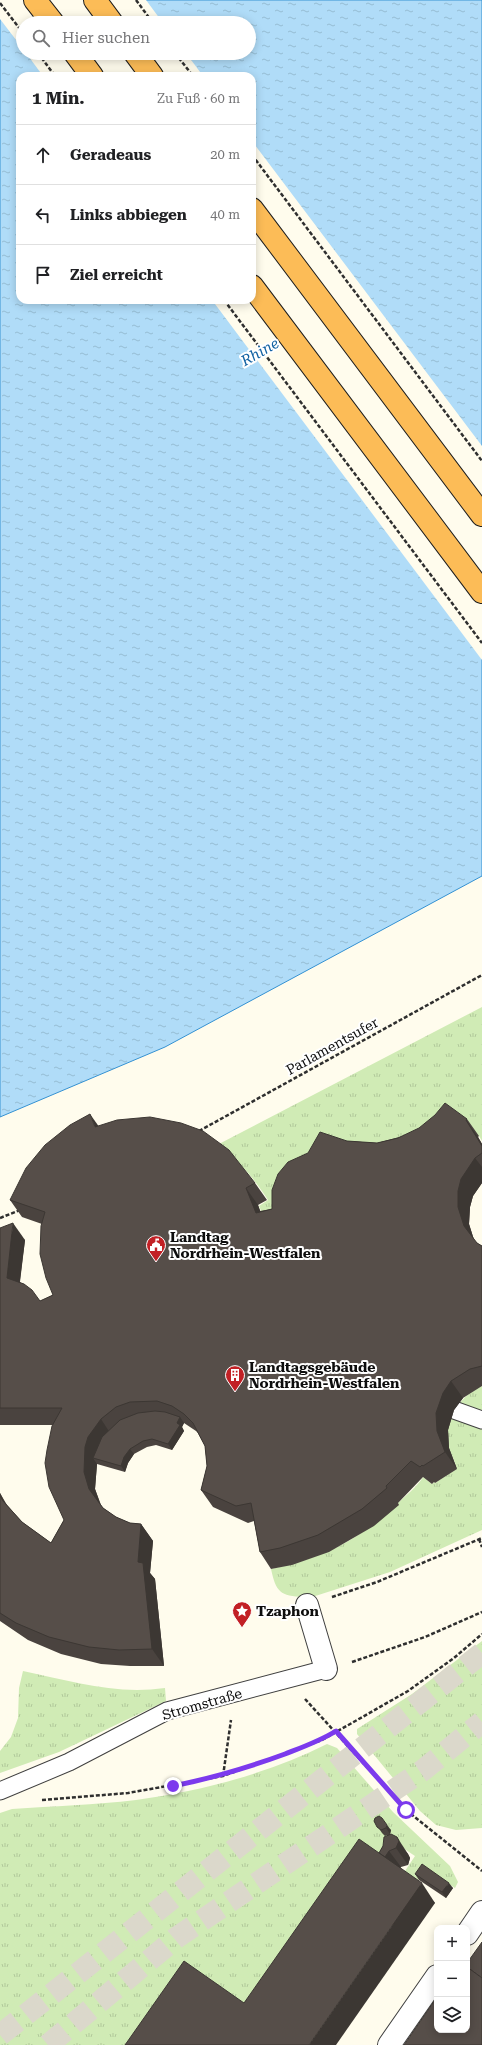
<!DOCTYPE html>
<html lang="de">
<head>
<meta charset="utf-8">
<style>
	:root { --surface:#fff; --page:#f2f2f2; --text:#202124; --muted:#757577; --line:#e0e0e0 }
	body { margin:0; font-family:"Roboto Serif",serif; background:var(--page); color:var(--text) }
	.controls { position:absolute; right:12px; bottom:12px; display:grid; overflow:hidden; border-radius:8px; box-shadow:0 2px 10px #0003 }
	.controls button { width:36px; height:36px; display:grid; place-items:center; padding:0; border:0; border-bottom:1px solid var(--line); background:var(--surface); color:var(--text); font:20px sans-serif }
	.stop { position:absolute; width:12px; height:12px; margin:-9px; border:3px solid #7c3aed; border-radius:50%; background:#fff }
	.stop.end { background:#7c3aed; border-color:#fff; box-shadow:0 1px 4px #0008 }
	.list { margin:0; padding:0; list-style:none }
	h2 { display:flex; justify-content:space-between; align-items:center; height:52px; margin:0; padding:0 16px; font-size:17px }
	h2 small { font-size:13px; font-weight:400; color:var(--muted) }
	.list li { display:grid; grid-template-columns:26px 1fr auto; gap:12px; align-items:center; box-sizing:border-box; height:60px; padding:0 16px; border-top:1px solid var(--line) }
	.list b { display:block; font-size:15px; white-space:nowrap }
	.list em { font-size:13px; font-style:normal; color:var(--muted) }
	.icon { flex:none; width:22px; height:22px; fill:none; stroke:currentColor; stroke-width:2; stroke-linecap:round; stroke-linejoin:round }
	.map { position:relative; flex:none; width:482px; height:2045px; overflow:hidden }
	.search { position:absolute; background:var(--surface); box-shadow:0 2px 10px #0003; left:16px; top:16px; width:240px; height:44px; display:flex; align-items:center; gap:10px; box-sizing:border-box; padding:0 14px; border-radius:22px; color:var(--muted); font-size:15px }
	.panel { position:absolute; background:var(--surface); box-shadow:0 2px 10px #0003; left:16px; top:72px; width:240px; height:232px; border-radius:12px }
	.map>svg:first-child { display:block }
	.grass { fill:url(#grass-tufts) }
	.water { fill:url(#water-ripples); stroke:#3491d2; fill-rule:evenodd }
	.pier { fill:#fffced }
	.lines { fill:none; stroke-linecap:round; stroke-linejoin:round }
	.trunk-tunnel { stroke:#dbd8cb; stroke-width:22; stroke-dasharray:22 11; stroke-linecap:butt }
	.service-casing { stroke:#404040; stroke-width:19 }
	.pedestrian-casing { stroke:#404040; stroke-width:24 }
	.minor-casing { stroke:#404040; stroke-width:24 }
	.trunk-casing { stroke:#1e1e1e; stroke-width:24 }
	.path { stroke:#2f2f2f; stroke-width:2.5; stroke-dasharray:4 2; stroke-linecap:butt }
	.service { stroke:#fff; stroke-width:17 }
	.pedestrian { stroke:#fff; stroke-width:22 }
	.minor { stroke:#fff; stroke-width:22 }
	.trunk { stroke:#fcbc57; stroke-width:22 }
	.wall { fill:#4a433f }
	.shaded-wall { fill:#3c3733 }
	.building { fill:#564e49; stroke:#3c3733 }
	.route { stroke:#7c3aed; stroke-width:5 }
	.labels { text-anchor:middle; stroke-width:4; stroke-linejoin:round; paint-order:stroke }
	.street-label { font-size:14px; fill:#0d0d0d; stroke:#fff }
	.poi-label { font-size:14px; font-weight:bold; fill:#0d0d0d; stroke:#fff; text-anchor:start }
	.water-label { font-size:15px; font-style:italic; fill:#1262a3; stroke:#fff }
</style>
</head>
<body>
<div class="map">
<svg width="482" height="2045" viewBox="0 0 482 2045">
	<defs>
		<pattern id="grass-tufts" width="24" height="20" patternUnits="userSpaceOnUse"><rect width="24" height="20" fill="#d0ebb5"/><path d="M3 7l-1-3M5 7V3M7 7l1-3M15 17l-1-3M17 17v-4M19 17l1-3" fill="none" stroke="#b1c89a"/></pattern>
		<pattern id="water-ripples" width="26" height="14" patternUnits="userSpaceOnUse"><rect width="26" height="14" fill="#b0dcf8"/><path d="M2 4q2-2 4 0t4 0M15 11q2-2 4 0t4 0" fill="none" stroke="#96bcd3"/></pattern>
	</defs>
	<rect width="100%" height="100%" fill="#fffced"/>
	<!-- grass -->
	<g class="grass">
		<path d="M482 1007V1141L479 1136 457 1119 287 1194 264 1217 259 1206 268 1200C252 1175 240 1163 217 1145Z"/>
		<path d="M482 1386V1530L390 1572 306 1599 304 1597C280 1596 276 1592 271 1569 322 1558 358 1541 396 1505 404 1497 418 1486 423 1477L432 1484 434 1482 435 1483 456 1469C457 1464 451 1455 449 1449 442 1422 458 1397 482 1386Z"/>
		<polygon points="482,1641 482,1828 456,1830 436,1825 420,1811 357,1734 357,1729 412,1694"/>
		<path d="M23 1671C72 1681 114 1695 165 1688L166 1701 59 1752 0 1773V1751L11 1737 18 1718 19 1688Z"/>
		<path d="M327 1744 337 1748 393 1812 450 1866 458 1882 455 1888 425 1869 414 1887 401 1877 415 1856 400 1846 258 2022 151 2045H0V1813L12 1809C53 1806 95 1805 136 1800 201 1791 267 1774 327 1744Z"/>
	</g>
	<!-- water -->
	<path class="water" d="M0 0H482V876L165 1047 0 1117ZM23 23H249V53H23ZM20 76H252V300H20Z"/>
	<!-- pier -->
	<g class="pier">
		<polygon points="0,0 146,0 163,23 23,23 23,49 0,19"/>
		<polygon points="26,53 186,53 203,76 43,76"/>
		<polygon points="252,141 482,446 482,660 212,300 252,300"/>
	</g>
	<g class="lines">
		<!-- trunk-tunnel -->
		<g class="trunk-tunnel">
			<polyline points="0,2035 482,1653"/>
			<polyline points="48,2045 176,1938 422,1771 482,1722"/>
		</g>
		<defs>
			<g id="service">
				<polyline points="454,1410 482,1420"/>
				<polyline points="0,1791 69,1762 167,1711 326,1669"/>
			</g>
			<polyline id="pedestrian" points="307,1605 326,1669"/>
			<g id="minor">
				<polyline points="467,1934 482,1912"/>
				<polyline points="389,2045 437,1976"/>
			</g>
			<g id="trunk">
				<polyline points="35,0 53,23"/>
				<polyline points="95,0 112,23"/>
				<polyline points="75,53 92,76"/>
				<polyline points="135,53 152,76"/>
				<polyline points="252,209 482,515"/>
				<polyline points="252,286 482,592"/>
			</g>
		</defs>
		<!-- service casing -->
		<use href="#service" class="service-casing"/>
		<!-- pedestrian casing -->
		<use href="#pedestrian" class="pedestrian-casing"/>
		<!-- minor casing -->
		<use href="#minor" class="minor-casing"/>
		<!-- trunk casing -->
		<use href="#trunk" class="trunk-casing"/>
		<!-- path -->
		<g class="path">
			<polyline points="136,0 153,23"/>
			<polyline points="0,3 23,33"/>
			<polyline points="38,53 55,76"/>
			<polyline points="175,53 193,76"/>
			<polyline points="252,155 482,461"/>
			<polyline points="224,300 482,643"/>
			<polyline points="199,1131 482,975"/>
			<polyline points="0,1218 20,1210"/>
			<polyline points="479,1539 482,1547"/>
			<polyline points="332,1597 377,1582 482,1538"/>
			<polyline points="352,1662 425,1637 482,1612"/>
			<polyline points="305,1699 406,1810 482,1871"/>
			<polyline points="223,1776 231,1720"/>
			<polyline points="42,1800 128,1793 223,1776 322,1740 408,1691 454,1658 482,1634"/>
		</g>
		<!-- service -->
		<use href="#service" class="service"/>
		<!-- pedestrian -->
		<use href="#pedestrian" class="pedestrian"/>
		<!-- minor -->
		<use href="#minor" class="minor"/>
		<!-- trunk -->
		<use href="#trunk" class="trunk"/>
	</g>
	<!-- wall -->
	<g class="wall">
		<polygon points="467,1119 479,1136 478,1137 482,1144 482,1183 473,1196 470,1207 469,1224 474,1240 477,1243 482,1246 482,1386 463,1398 454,1410 448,1430 449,1448 457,1469 435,1483 434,1482 432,1484 423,1477 398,1503 399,1505 374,1526 329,1552 292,1565 271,1569 260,1552 254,1521 248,1523 213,1507 201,1490 207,1466 205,1446 198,1433 196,1431 184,1423 182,1427 184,1431 172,1450 156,1445 147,1447 134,1454 128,1463 125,1472 97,1464 95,1489 101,1505 103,1508 116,1517 130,1523 141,1524 153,1541 150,1573 155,1579 164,1666 130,1666 101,1664 61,1654 28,1640 0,1621 0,1493 7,1505 22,1522 51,1543 64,1520 53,1425 0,1425 0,1228 25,1240 20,1282 40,1301 53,1295 42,1224 22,1217 10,1200 98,1126 255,1183 267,1200 258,1205 260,1211 272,1209 347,1141 377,1143"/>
		<polygon points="374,1821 391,1830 390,1834 408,1854 410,1858 408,1865 401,1867 400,1868 435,1903 244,2003 379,1853 383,1846 388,1835 385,1836 382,1833"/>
		<polygon points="415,1874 453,1888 446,1898 419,1880"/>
	</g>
	<!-- shaded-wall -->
	<g class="shaded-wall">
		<polygon points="90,1114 102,1131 95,1127"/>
		<polygon points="466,1120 478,1137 482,1144 482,1146"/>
		<polygon points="475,1158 482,1167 482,1183 473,1196 470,1207 469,1224 475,1243 464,1226 458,1207 458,1191 461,1179"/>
		<polygon points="246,1188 258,1205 267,1229 256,1213"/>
		<polygon points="13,1223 25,1240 18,1295 7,1278"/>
		<polygon points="451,1381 463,1398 454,1410 448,1430 449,1448 457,1469 445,1452 437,1431 436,1413 443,1393"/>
		<polygon points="180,1417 184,1423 182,1427 184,1431 172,1450 168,1444 177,1423"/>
		<polygon points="101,1419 112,1436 93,1458 97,1464 95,1489 101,1506 89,1489 84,1472 85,1447 88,1437"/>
		<polygon points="130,1449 134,1454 128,1463 125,1472 121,1466 124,1457"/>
		<polygon points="0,1493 4,1501 14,1517 0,1496"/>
		<polygon points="141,1524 153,1541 150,1573 155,1579 164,1666 152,1649 138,1562"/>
		<polygon points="387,1825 391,1830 390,1834 386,1828"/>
		<polygon points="397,1837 408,1854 410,1858 408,1865 396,1848"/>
		<polygon points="389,1851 401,1867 396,1875 384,1858"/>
		<polygon points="422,1883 435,1903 336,2045 309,2045"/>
		<polygon points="449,1883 453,1888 446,1898 442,1892"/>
	</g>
	<!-- building -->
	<g class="building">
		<polygon points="445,1103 467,1119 466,1120 482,1146 482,1153 475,1158 461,1179 458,1191 458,1207 464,1226 477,1243 482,1246 482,1366 470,1369 451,1381 443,1393 436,1413 437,1431 445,1452 423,1466 422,1465 420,1467 411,1461 386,1486 387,1488 362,1509 318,1535 280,1548 260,1552 251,1503 236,1506 201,1490 207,1466 205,1446 193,1423 184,1414 172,1406 157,1401 130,1402 116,1407 101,1419 88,1437 85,1447 84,1472 89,1489 103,1508 116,1517 130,1523 141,1524 138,1562 143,1563 152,1649 119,1650 89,1647 49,1637 16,1623 0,1613 0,1496 3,1501 22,1522 51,1543 64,1520 49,1487 45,1463 47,1450 52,1426 62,1408 0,1408 0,1228 13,1223 7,1278 24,1284 32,1290 40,1301 53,1295 46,1278 40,1254 41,1226 45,1212 10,1200 26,1168 45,1145 70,1125 90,1114 95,1127 117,1120 150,1117 181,1123 203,1131 229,1150 255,1183 246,1188 256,1213 272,1209 272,1190 278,1174 288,1162 308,1153 320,1132 347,1141 377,1143 398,1138 419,1128 435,1115"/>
		<polygon points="155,1411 165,1412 180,1417 177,1423 180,1425 168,1444 152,1439 143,1441 130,1449 124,1457 121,1466 93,1458 102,1437 120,1420 138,1413"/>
		<polygon points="379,1816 382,1818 387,1825 386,1828 381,1830 377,1827 374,1821 375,1818"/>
		<polygon points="391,1834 397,1837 399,1841 396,1848 389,1851 385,1857 379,1853 383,1846 384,1837"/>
		<polygon points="359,1839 422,1883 309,2045 125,2045 184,1961 244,2003"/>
		<polygon points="422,1864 449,1883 442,1892 415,1874"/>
		<polygon points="482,1942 482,1978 467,1967 467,1963"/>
		<polygon points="467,1967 482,1978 482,2045 404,2045 437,1997 437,2030 467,2030"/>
	</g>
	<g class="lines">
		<!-- route -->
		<path class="route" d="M173 1786C213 1778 247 1768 285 1754 303 1747 320 1741 336 1731L406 1810"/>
	</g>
	<!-- icons -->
	<defs>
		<symbol id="civic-pin" viewBox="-11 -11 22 30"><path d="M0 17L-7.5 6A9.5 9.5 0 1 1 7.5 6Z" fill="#c22025" stroke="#fff"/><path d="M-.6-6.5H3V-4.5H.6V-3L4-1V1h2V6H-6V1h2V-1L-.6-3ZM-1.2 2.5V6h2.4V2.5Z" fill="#fff"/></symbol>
		<symbol id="building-pin" viewBox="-11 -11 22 30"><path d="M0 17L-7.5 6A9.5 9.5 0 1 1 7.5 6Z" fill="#c22025" stroke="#fff"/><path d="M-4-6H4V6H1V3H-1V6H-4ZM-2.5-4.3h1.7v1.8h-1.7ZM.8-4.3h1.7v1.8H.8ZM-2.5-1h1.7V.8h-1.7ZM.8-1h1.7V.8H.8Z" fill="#fff"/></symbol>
		<symbol id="sight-pin" viewBox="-11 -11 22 30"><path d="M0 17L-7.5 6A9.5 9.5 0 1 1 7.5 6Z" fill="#c22025" stroke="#fff"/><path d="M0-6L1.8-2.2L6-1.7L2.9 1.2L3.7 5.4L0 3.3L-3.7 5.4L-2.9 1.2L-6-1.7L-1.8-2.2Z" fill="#fff"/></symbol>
	</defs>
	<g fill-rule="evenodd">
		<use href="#civic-pin" x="145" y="1234" width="22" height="30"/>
		<use href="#building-pin" x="224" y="1364" width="22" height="30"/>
		<use href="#sight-pin" x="231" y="1600" width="22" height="30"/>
	</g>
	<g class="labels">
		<!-- street labels -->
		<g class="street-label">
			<text transform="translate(332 1046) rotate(-29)" y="5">Parlamentsufer</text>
			<text transform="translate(202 1704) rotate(-16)" y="5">Stromstraße</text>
		</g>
		<!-- poi labels -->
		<g class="poi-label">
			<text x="170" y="1242">Landtag<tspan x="170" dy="16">Nordrhein-Westfalen</tspan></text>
			<text x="249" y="1372">Landtagsgebäude<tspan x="249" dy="16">Nordrhein-Westfalen</tspan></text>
			<text x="256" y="1616">Tzaphon</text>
		</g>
		<!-- water labels -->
		<g class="water-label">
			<text transform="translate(260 352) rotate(-30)" y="5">Rhine</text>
		</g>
	</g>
</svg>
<div class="controls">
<button>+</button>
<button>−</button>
<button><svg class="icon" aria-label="layers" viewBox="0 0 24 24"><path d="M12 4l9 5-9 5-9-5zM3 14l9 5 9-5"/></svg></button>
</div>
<div class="stop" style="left:406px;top:1810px"></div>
<div class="stop end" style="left:173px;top:1786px"></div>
<div class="search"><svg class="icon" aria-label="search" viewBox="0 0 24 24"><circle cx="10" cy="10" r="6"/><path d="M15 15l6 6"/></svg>Hier suchen</div>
<section class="panel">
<h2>1 Min.<small>Zu Fuß · 60 m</small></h2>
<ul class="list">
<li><svg class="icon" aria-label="ahead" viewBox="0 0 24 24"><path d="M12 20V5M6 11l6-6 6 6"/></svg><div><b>Geradeaus</b></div><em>20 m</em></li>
<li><svg class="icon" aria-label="left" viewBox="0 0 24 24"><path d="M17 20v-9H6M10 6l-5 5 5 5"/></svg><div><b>Links abbiegen</b></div><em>40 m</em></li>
<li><svg class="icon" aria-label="arrive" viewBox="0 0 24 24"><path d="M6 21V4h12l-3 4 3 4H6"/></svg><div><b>Ziel erreicht</b></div></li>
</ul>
</section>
</div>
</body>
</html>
